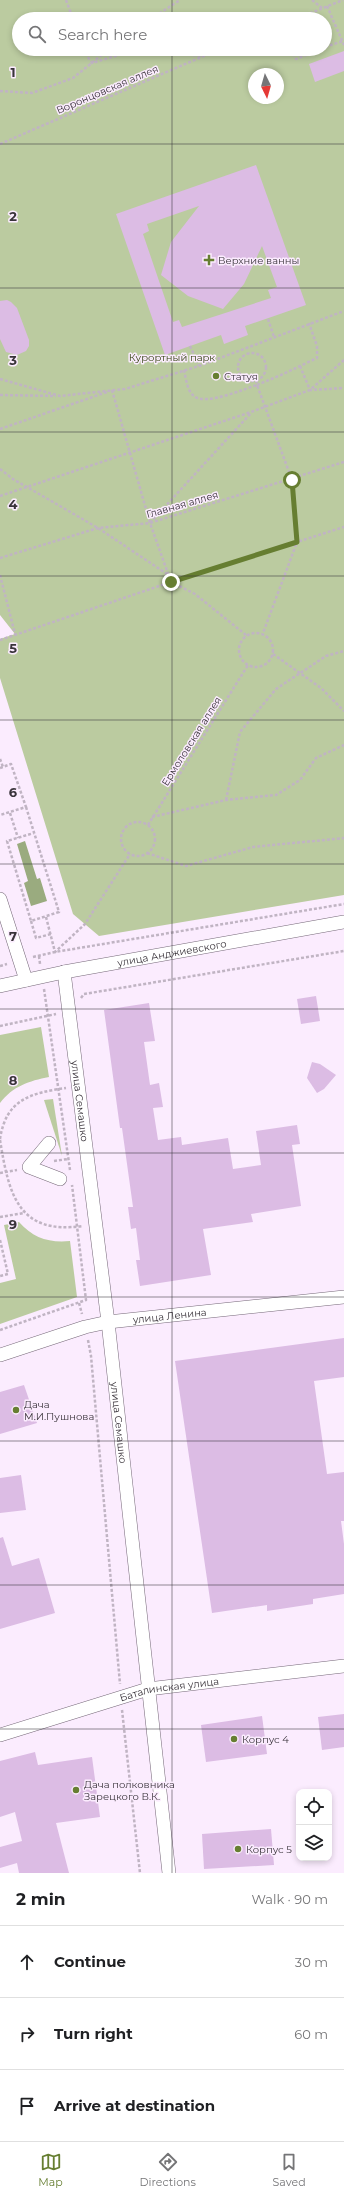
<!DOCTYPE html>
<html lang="en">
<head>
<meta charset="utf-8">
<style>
	:root { --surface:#fff; --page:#f6f6f6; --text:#202124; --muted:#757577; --line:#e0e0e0; --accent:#667e31 }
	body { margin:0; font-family:Montserrat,sans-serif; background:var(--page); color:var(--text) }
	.controls { position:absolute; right:12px; bottom:12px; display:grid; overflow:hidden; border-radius:8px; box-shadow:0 2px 6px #0003 }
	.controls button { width:36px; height:36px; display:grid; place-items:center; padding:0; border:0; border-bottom:1px solid var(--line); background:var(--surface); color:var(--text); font:20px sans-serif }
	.compass { position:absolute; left:248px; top:68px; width:36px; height:36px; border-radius:50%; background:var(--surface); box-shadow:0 2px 6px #0003; rotate:175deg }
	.stop { position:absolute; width:12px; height:12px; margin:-9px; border:3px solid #667e31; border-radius:50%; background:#fff }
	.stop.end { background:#667e31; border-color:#fff; box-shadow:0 1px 4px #0008 }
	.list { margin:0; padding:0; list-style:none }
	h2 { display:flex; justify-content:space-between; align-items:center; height:52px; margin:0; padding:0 16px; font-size:17px }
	h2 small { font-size:13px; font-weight:400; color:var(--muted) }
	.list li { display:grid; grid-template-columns:26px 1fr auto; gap:12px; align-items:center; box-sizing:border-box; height:72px; padding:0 16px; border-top:1px solid var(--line) }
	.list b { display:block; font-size:15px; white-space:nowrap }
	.list em { font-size:13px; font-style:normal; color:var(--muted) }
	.icon { flex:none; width:22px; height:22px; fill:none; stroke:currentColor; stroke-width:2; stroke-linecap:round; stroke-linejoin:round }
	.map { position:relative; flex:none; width:344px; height:1873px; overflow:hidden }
	.search { position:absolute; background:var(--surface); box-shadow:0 2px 6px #0003; left:12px; right:12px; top:12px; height:44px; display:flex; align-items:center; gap:10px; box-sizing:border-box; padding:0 14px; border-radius:22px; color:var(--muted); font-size:15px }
	.sheet { height:268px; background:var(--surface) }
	nav { display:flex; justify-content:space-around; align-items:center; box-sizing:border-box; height:56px; border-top:1px solid var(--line); background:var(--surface); font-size:11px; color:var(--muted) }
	nav a { display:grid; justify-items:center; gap:2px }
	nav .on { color:var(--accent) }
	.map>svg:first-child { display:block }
	.green { fill:#bbcba0; fill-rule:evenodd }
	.water { fill:#9aab7f }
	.building { fill:#dcbce4; fill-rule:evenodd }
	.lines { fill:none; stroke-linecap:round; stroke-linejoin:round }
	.street-casing { stroke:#756878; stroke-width:14 }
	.path { stroke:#c0b4c3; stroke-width:2.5; stroke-dasharray:3 2; stroke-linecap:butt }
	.street { stroke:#fff; stroke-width:13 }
	.route { stroke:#667e31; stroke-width:5 }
	.grid { fill:none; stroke:#39333a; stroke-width:1; stroke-opacity:0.55 }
	.poi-dot { fill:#667e31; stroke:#fbecfe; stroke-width:1.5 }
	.labels { text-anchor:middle; stroke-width:3; stroke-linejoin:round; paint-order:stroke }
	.street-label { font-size:10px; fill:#39333a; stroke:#fbecfe }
	.poi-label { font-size:10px; fill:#39333a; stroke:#fbecfe; text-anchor:start }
	.park-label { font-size:10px; fill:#303f0c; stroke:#fbecfe }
	.grid-label { font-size:13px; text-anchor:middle; font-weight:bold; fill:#39333a; stroke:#fbecfe; stroke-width:3; stroke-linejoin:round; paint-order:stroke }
</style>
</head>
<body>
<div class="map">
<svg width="344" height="1873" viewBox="0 0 344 1873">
	<rect width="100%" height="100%" fill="#fbecfe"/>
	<!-- green -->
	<g class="green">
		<path d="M0 0H344V895L99 936 73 914 0 678V639L15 634 0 615ZM19 19H325V49H19ZM254 74H278V98H254Z"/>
		<path d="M41 1027 49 1077C29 1081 13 1086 0 1103V1035Z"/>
		<polygon points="53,1099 62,1156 44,1100"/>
		<path d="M19 1222C33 1238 49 1243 70 1241L77 1297 0 1324V1283L16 1279 4 1225Z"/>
	</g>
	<!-- water -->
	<polygon class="water" points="25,841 37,879 40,878 47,901 31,906 24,883 28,881 17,844"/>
	<!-- building -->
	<g class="building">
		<polygon points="344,51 344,71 315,82 309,64"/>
		<path d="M256 165 306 305 245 326 248 335 224 344 221 335 165 355 116 214ZM199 206 171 242 161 275 188 296 223 309 244 284 262 246 277 287 268 290 271 298 182 327 179 320 173 322 143 234 149 231 147 224Z"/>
		<polygon points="7,300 11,302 17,308 29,340 29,346 26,351 17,355 6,352 0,339 0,301"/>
		<polygon points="316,996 320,1021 301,1024 297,999"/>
		<polygon points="149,1003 155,1041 144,1042 150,1085 159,1083 163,1107 153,1108 158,1140 181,1137 182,1145 228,1138 233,1169 261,1165 256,1131 297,1125 300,1144 292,1145 301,1206 251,1214 253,1222 203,1229 211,1275 140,1286 136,1260 140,1260 136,1228 131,1229 128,1207 133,1207 122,1128 120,1128 104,1010"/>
		<polygon points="312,1062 320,1064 336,1075 324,1089 317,1093 307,1078"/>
		<polygon points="344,1338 344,1377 314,1381 327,1474 344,1472 344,1521 341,1521 344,1544 344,1594 313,1599 313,1604 267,1611 267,1605 212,1613 175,1361"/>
		<polygon points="24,1385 37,1423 0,1434 0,1392"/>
		<polygon points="21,1475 26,1510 0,1513 0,1478"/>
		<polygon points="3,1537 12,1566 39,1558 55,1613 0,1629 0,1538"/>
		<polygon points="344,1714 344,1747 322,1750 318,1717"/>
		<polygon points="262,1716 267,1754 206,1762 201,1725"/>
		<polygon points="35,1752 38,1765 92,1757 100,1817 56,1823 69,1873 19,1873 17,1863 0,1868 0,1847 22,1841 15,1812 0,1817 0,1761"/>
		<polygon points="271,1829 274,1865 204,1869 202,1834"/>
	</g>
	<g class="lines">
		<defs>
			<g id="street">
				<polyline points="0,899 26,980"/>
				<path id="s1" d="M64 972 108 1322 169 1873"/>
				<path id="s2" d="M0 986 64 972 344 922"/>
				<polyline points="49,1143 29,1167 60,1179"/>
				<path id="s3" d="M0 1355 85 1327 108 1322 344 1297"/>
				<path id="s4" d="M0 1735 148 1689 344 1666"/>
			</g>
		</defs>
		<!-- street casing -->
		<use href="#street" class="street-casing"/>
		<!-- path -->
		<g class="path">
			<polyline points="66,0 73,19"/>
			<polyline points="312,0 322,8"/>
			<polyline points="327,6 344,45"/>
			<polyline points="151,19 180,0"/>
			<polyline points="296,19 343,0"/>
			<polyline points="325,47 343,41"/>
			<polyline points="82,49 92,63 122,54 148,50 202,56"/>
			<polyline points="291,49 296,59 321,49"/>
			<polyline points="0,91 32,93 73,78 109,49"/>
			<polyline points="0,144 220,49"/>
			<polyline points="268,319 274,337"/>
			<polyline points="190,346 199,366"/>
			<circle cx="252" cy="367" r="14"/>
			<polyline points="300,366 310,390 344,388"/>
			<path d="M184 370C186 378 187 391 194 396 205 406 244 389 257 385L292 480 297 542 263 633"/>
			<polyline points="0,379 60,396 125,389 199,366 344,311"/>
			<polyline points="256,380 257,385 281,375 317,358 317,346 309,323"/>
			<polyline points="112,390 150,523"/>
			<polyline points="0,395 56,396"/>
			<polyline points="0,429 107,392"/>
			<polyline points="0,469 13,479 98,528 167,574"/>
			<polyline points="0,496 251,412 310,390 344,360"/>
			<polyline points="0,558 98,528 150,523 344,462"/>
			<polyline points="0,575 15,634"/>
			<circle cx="256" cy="650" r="17"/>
			<polyline points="246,635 195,594 171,582 150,523 251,413"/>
			<polyline points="0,640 171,582 344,527"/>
			<polyline points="273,654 321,688 344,711"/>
			<polyline points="0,759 3,767"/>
			<polyline points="0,768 11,764 26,807 0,815"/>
			<polyline points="226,800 240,732 276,689 326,656 344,651"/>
			<polyline points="26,807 59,912 31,921 7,841 34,833"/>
			<polyline points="10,813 18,838"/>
			<polyline points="152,817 226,800 276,795 300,780 316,758 344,745"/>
			<circle cx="138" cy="839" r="17"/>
			<polyline points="148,825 248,665"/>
			<polyline points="147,853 186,866 253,847 344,838"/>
			<polyline points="46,917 55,952 85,924 130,854"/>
			<polyline points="31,921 36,938 51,934"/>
			<polyline points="39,956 40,964"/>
			<polyline points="33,957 55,952 344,904"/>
			<polyline points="0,966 7,964"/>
			<polyline points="44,989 70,1170"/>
			<polyline points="81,998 84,994 344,951"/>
			<polyline points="0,1026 56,1014"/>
			<path d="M0 1139C6 1099 31 1093 66 1088"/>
			<path d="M0 1140C9 1195 18 1235 83 1226"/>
			<polyline points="54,1161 68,1159"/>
			<polyline points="0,1173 17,1170"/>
			<polyline points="0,1217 24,1213"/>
			<polyline points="0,1240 8,1274 0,1276"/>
			<polyline points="79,1303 82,1314"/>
			<polyline points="0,1330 86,1300 72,1185"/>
			<polyline points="88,1340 91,1356 120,1684"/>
			<polyline points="122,1710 140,1873"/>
		</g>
		<!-- street -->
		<use href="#street" class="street"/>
	</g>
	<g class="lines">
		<!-- route -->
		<polyline class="route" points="171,582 297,542 292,480"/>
	</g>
	<!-- grid -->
	<path class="grid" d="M172 0V19M172 49V1873M0 144H344M0 288H344M0 432H344M0 576H344M0 720H344M0 864H344M0 1009H344M0 1153H344M0 1297H344M0 1441H344M0 1585H344M0 1729H344"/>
	<!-- markers -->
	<g class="poi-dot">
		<path d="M207 254h4v4h4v4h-4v4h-4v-4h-4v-4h4z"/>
		<circle cx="216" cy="376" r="4"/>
		<circle cx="16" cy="1410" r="4"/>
		<circle cx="234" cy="1739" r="4"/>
		<circle cx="76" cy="1790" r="4"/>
		<circle cx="238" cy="1849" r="4"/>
	</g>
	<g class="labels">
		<!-- street labels -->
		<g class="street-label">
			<text transform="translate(107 89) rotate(-23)" y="4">Воронцовская аллея</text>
			<text transform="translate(182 504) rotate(-16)" y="4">Главная аллея</text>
			<text transform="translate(191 741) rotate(-58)" y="4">Ермоловская аллея</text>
			<text dy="4" stroke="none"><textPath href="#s2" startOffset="175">улица Анджиевского</textPath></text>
			<text dy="4" stroke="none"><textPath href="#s1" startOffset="130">улица Семашко</textPath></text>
			<text dy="4" stroke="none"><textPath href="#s3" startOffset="175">улица Ленина</textPath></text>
			<text dy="4" stroke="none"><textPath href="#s1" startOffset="454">улица Семашко</textPath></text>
			<text dy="4" stroke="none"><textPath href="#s4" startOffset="176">Баталинская улица</textPath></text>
		</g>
		<!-- poi labels -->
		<g class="poi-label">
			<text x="218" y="264">Верхние ванны</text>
			<text x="224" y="380">Статуя</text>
			<text x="24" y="1408">Дача<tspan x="24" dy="12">М.И.Пушнова</tspan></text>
			<text x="242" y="1743">Корпус 4</text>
			<text x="84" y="1788">Дача полковника<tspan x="84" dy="12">Зарецкого В.К.</tspan></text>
			<text x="246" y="1853">Корпус 5</text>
		</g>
		<!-- park labels -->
		<g class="park-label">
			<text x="172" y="361">Курортный парк</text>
		</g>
	</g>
	<g class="grid-label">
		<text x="13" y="77">1</text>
		<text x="13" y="221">2</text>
		<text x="13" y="365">3</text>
		<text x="13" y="509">4</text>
		<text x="13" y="653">5</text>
		<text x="13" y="797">6</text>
		<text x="13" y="941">7</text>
		<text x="13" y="1085">8</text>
		<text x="13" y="1229">9</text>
	</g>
</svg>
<div class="controls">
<button><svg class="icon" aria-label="locate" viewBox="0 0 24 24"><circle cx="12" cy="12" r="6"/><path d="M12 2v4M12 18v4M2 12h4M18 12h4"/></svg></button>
<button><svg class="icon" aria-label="layers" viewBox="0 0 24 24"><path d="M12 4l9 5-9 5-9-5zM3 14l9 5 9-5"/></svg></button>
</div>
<svg class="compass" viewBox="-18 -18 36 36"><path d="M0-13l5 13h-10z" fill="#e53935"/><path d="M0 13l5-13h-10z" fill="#757577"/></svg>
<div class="stop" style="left:292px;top:480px"></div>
<div class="stop end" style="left:171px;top:582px"></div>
<div class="search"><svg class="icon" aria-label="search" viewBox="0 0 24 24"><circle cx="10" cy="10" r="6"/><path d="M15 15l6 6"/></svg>Search here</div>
</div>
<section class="sheet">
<h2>2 min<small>Walk · 90 m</small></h2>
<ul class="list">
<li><svg class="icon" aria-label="ahead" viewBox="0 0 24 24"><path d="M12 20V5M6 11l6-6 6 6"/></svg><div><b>Continue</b></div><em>30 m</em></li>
<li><svg class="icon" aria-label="right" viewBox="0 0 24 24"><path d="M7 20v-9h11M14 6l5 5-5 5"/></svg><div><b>Turn right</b></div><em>60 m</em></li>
<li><svg class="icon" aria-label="arrive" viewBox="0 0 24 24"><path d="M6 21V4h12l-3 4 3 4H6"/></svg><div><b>Arrive at destination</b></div></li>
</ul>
</section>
<nav>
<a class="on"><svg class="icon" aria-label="map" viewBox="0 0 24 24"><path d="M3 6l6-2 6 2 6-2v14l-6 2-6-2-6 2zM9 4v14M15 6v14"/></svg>Map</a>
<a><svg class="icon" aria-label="directions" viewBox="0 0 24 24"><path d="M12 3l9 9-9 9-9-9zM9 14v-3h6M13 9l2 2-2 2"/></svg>Directions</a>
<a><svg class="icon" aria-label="saved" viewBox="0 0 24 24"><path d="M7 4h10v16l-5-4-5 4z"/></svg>Saved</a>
</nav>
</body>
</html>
